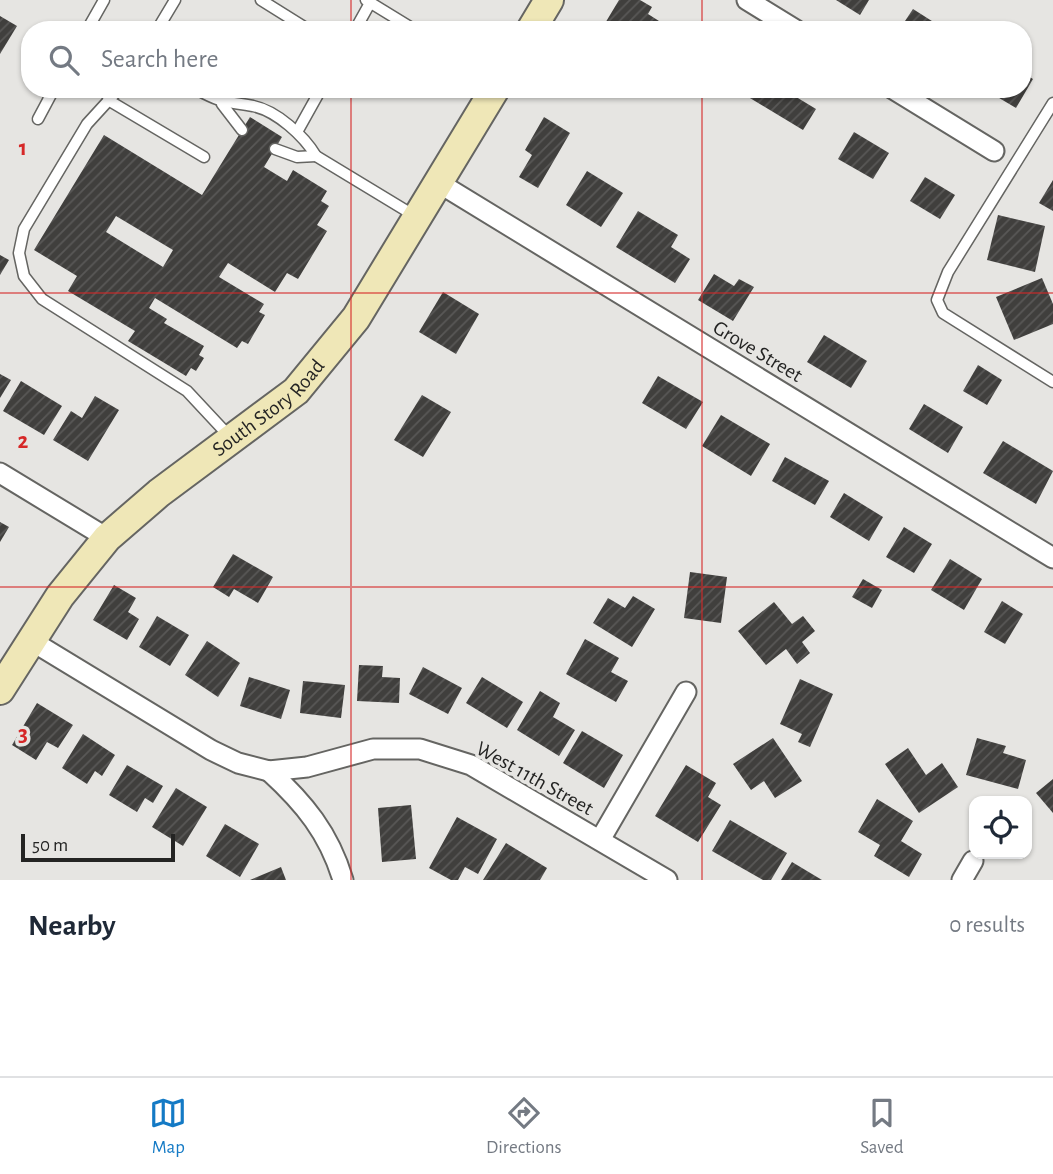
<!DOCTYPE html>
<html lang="en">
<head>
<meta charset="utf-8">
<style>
	:root { --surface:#fff; --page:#f2f2f3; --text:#1f2937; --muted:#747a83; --line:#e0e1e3; --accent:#147ac5 }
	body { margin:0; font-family:"Alegreya Sans",sans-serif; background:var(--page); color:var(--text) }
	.controls { position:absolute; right:21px; bottom:21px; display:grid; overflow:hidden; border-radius:14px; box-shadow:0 2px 5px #0004 }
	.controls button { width:63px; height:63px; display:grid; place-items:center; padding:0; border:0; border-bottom:2px solid var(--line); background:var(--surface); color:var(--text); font:35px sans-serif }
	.scale { position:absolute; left:21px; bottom:18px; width:154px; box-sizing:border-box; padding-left:7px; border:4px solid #242423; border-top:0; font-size:19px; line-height:24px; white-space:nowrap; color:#242423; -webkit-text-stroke:5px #e6e5e2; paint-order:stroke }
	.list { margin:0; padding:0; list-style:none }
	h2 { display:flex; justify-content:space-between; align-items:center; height:91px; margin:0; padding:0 28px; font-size:30px }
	h2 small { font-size:23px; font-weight:400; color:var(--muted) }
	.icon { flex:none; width:38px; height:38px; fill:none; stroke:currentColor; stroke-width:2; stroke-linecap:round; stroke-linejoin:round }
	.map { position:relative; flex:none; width:1053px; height:880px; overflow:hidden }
	.search { position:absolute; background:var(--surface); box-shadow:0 2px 5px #0004; left:21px; right:21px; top:21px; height:77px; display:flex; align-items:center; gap:18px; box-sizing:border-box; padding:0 24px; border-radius:28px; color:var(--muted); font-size:26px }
	.sheet { height:196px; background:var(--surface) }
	nav { display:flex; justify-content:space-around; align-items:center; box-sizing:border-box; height:98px; border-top:2px solid var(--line); background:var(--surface); font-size:19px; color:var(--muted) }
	nav a { display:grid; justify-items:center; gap:4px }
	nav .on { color:var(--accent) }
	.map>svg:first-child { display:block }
	.building { fill:url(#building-hatch); fill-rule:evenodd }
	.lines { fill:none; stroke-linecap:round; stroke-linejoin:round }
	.lane-casing { stroke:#656562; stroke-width:13 }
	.street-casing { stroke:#656562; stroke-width:23 }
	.secondary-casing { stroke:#656562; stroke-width:32 }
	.lane { stroke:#fff; stroke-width:10 }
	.street { stroke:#fff; stroke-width:19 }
	.secondary { stroke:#efe7b7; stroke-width:28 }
	.grid { fill:none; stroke:#d62828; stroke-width:2; stroke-opacity:0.55 }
	.labels { text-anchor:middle; stroke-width:7; stroke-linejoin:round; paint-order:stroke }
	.street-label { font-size:21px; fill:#242423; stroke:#e6e5e2 }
	.grid-label { font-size:23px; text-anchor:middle; font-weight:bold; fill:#d62828; stroke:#e6e5e2; stroke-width:7; stroke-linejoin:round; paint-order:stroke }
</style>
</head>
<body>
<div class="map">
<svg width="1053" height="880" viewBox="0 0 1053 880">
	<defs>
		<pattern id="building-hatch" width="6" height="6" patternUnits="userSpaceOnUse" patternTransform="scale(1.75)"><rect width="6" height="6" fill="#403f3d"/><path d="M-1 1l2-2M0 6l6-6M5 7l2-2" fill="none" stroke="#595857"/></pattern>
	</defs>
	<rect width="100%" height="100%" fill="#e6e5e2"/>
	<!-- building -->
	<g class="building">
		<polygon points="619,0 640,0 652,7 648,14 659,21 654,30 601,30"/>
		<polygon points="836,0 869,0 860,15"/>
		<polygon points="913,9 946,30 899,30"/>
		<polygon points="0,16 17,26 0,54"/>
		<polygon points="1023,73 1033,79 1016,108 984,89 1023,89"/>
		<polygon points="742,89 783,89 816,109 803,130 740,92"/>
		<path d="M250 117 282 137 264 167 287 181 293 170 327 191 321 201 329 206 317 225 327 231 298 279 287 273 275 292 228 263 219 277 264 304 259 312 265 315 248 344 242 341 237 348 155 298 149 308 167 319 164 323 204 346 199 355 204 358 196 371 191 368 186 376 128 341 135 331 68 291 77 276 34 250 104 135 202 195ZM116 216 173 250 163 267 106 232Z"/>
		<polygon points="544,117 570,133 538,188 519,177 532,155 525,150"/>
		<polygon points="854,132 889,153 873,179 838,159"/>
		<polygon points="587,171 623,193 601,227 566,205"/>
		<polygon points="925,177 955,195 940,219 910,201"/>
		<polygon points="1053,180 1053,211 1039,203"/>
		<polygon points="638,211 678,235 671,247 690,259 675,283 616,247"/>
		<polygon points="998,215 1045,226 1035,272 987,260"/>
		<polygon points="0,255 9,260 0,275"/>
		<polygon points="714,274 734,286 739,279 754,287 733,321 698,300"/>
		<polygon points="1042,278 1053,304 1053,324 1014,340 996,297"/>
		<polygon points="443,292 479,314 456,354 419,332"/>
		<polygon points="824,335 867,361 851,388 807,362"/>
		<polygon points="978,365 1002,380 987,405 963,391"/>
		<polygon points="0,374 11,380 0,398"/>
		<polygon points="658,376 703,402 686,429 642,403"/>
		<polygon points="21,381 62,406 44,435 3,411"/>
		<polygon points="422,395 451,412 423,457 394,440"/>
		<polygon points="95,396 119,410 88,461 53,440 71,411 82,418"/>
		<polygon points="924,404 963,427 948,453 909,429"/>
		<polygon points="721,415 770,444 751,476 702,446"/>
		<polygon points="1003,441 1053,471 1036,504 983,473"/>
		<polygon points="785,457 829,481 815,505 772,481"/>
		<polygon points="844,493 883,517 869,541 830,517"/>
		<polygon points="0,522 9,527 0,542"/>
		<polygon points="904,527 932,544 914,573 886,557"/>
		<polygon points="233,554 273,577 258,603 234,589 229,597 213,587"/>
		<polygon points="950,559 982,579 964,610 931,590"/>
		<polygon points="690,572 727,577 721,623 684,618"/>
		<polygon points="863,579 882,590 872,608 852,597"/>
		<polygon points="114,585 136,598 128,612 139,619 127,640 93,620"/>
		<polygon points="633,596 655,609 632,647 593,623 608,598 625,608"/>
		<polygon points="1002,601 1023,614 1005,644 984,632"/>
		<polygon points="774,602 792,624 803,616 815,631 802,642 810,653 797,664 786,649 766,665 738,631"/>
		<polygon points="157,616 189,635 170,666 139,647"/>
		<polygon points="585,639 619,658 611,672 628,681 616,702 566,674"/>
		<polygon points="207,641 240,663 218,697 185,675"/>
		<polygon points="359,665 383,666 382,677 400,678 399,703 357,701"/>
		<polygon points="423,667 462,688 448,714 409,694"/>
		<polygon points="249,677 290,690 281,719 240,706"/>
		<polygon points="482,677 523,702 507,728 466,703"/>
		<polygon points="800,679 833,694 810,747 798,742 802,734 780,724"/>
		<polygon points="303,681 345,685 341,718 300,713"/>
		<polygon points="540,691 560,703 553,717 575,730 559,756 517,730"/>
		<polygon points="37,703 73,725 58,748 47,742 36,760 12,745"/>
		<polygon points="582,731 623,755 604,788 563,763"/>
		<polygon points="83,734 115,755 102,776 95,771 87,784 62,768"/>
		<polygon points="773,738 802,781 775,798 764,781 751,790 733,764"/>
		<polygon points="977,738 1006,746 1003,753 1026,760 1018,789 966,775"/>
		<polygon points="908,748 926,775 942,763 958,787 919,813 885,764"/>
		<polygon points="127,765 163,786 153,803 145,798 137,812 109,795"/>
		<polygon points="686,765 716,783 708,797 721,805 698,842 655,816"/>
		<polygon points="1053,779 1053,813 1036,793"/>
		<polygon points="176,788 207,807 183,846 152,827"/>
		<polygon points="877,799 913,821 901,841 922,854 909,877 874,856 880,845 858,832"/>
		<polygon points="411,805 416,859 382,862 378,808"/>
		<polygon points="457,817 497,839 478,874 465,867 458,880 451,880 429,868"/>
		<polygon points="730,820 787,853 771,880 763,880 712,851"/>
		<polygon points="225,824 259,844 240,877 206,856"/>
		<polygon points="506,843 547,868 540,880 483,880"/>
		<polygon points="792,862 822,880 781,880"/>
		<polygon points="281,867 286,880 250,880"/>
	</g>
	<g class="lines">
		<defs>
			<g id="lane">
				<polyline points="261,0 309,30"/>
				<polyline points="366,0 415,30"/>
				<polyline points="87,30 104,0"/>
				<polyline points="157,30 175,0"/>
				<polyline points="355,30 370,3"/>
				<polyline points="119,89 87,124 24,229 19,253 24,276 42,299 187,391 229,436"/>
				<path d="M196 89C223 104 225 101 253 106 277 111 304 136 316 156L415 216"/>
				<polyline points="108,100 204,157"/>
				<polyline points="1053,103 948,272 937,300 943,313 1053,382"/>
				<polyline points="222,104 242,130"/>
				<polyline points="38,119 54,89"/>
				<polyline points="297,132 321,89"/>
				<polyline points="275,149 297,157 316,156"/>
			</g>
			<g id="street">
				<polyline points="747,0 796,30"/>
				<polyline points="893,89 994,151"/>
				<polyline points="439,183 1053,558"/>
				<polyline points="0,473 107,538"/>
				<polyline points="30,640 211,750 238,763 269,771 307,767 373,749 420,749 471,765 667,880"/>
				<path d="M269 771C304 803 329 833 343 880"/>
				<polyline points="600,840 686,692"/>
				<polyline points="962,880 973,861"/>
			</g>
			<g id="secondary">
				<polyline points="531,30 549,0"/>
				<path id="s1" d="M0 690 60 596 107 538 159 493 296 391 356 318 495 89"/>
			</g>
		</defs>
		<!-- lane casing -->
		<use href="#lane" class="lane-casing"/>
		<!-- street casing -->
		<use href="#street" class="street-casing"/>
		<!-- secondary casing -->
		<use href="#secondary" class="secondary-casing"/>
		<!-- lane -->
		<use href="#lane" class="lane"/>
		<!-- street -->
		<use href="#street" class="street"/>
		<!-- secondary -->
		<use href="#secondary" class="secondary"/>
	</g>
	<!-- grid -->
	<path class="grid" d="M351 0V30M702 0V30M351 89V880M702 89V880M0 293H1053M0 587H1053"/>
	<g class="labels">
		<!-- street labels -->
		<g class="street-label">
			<text transform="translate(758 351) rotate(31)" y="7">Grove Street</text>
			<text dy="7" stroke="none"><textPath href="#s1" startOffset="394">South Story Road</textPath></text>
			<text transform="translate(535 778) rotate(29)" y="7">West 11th Street</text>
		</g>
	</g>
	<g class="grid-label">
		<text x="23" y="155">1</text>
		<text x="23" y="448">2</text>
		<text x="23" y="741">3</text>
	</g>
</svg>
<div class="controls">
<button><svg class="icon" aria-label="locate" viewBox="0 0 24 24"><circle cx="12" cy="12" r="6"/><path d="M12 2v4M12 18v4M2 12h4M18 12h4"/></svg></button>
</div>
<div class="scale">50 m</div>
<div class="search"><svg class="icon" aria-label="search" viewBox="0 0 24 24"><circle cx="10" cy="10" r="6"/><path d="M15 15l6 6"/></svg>Search here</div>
</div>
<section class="sheet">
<h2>Nearby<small>0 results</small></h2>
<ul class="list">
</ul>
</section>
<nav>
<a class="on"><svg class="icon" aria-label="map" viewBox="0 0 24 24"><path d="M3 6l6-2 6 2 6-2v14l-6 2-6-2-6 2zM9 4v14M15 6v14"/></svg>Map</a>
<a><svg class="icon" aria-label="directions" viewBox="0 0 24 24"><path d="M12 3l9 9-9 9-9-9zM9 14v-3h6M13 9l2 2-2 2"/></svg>Directions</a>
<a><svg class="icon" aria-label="saved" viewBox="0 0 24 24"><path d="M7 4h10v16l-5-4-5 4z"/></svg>Saved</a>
</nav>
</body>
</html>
